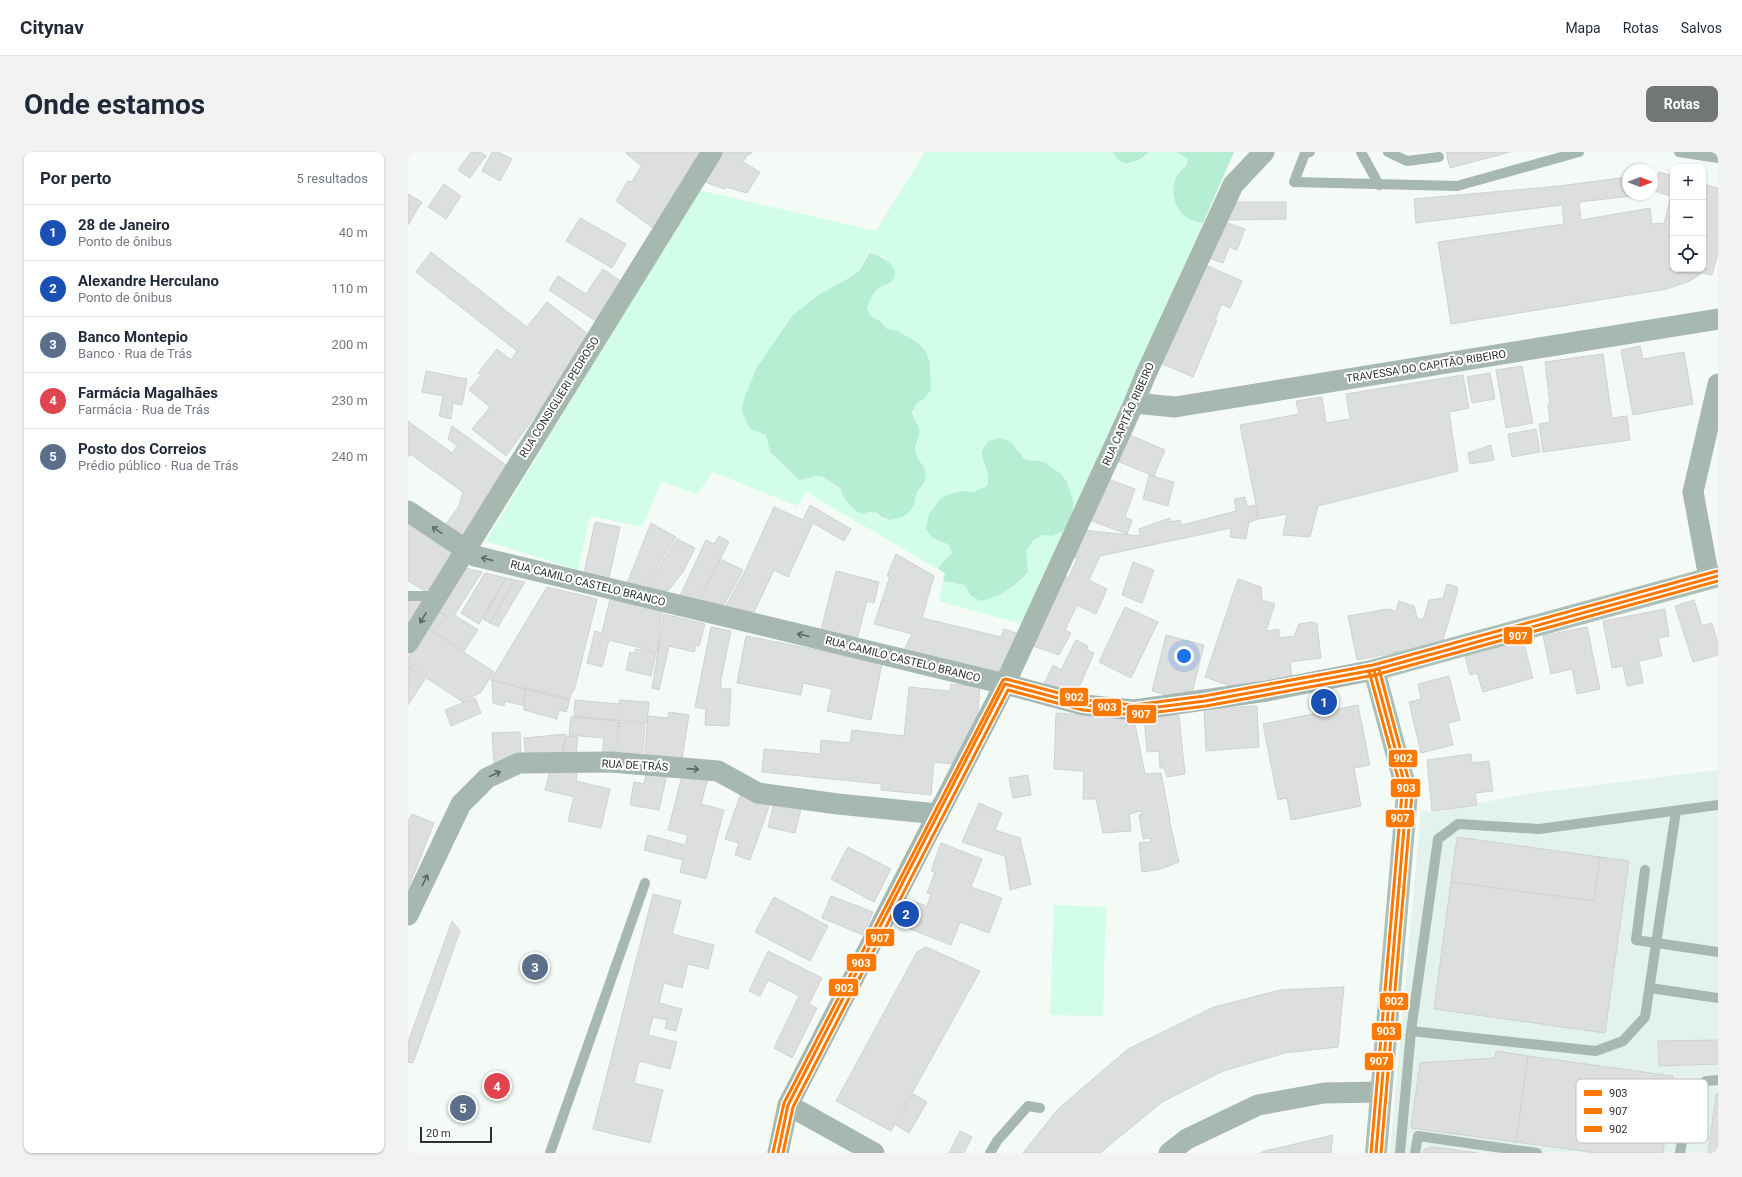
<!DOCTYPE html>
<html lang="pt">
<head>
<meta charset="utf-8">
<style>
	:root { --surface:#fff; --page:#f2f2f3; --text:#1f2937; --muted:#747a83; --line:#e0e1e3; --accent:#717774 }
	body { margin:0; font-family:Roboto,sans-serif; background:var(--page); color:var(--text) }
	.controls { position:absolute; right:12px; top:12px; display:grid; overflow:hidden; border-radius:8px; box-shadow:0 1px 3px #0004 }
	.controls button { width:36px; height:36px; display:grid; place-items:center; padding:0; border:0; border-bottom:1px solid var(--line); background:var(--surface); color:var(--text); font:20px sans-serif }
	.compass { position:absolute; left:1214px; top:12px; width:36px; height:36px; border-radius:50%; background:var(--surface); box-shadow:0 1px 3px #0004; rotate:90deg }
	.scale { position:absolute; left:12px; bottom:10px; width:72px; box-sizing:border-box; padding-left:4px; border:2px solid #2b302e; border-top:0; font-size:11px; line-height:14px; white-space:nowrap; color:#2b302e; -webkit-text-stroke:3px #fff; paint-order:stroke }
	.you { position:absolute; left:776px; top:504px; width:14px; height:14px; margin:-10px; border:3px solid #fff; border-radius:50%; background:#1a73e8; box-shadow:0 0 0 6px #1a73e833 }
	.badge { display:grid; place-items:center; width:26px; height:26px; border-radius:50%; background:var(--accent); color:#fff; font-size:13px; font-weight:700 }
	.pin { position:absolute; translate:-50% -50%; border:2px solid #fff; box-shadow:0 1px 4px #0006 }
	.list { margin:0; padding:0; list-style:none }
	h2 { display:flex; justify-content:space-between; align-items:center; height:52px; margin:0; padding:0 16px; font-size:17px }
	h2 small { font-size:13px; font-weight:400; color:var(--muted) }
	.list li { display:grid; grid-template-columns:26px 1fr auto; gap:12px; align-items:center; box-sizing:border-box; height:56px; padding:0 16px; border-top:1px solid var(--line) }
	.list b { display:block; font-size:15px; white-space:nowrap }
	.list p { margin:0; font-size:13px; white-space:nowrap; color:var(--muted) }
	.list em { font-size:13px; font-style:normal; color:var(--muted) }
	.icon { flex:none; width:22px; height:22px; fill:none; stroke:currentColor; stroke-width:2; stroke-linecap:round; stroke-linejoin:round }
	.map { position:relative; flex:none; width:1310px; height:1001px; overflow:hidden; border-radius:8px }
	header { display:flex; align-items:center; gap:24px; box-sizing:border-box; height:56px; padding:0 20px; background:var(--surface); border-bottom:1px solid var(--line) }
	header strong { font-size:19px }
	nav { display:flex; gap:22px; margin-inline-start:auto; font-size:14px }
	.intro { display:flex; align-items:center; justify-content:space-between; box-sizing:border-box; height:96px; padding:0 24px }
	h1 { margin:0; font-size:28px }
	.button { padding:10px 18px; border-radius:8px; background:var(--accent); color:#fff; font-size:14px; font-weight:700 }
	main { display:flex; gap:24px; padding:0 24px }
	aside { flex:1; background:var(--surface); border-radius:8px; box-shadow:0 1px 3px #0004 }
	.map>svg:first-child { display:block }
	.built { fill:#e3f2ea }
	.green { fill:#d2fde8; fill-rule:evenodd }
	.forest { fill:#b6eed4 }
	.building { fill:#dddedf; stroke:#d0d1d2 }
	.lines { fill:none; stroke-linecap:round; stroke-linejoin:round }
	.lane { stroke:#a7b8b0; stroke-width:10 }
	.street { stroke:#a7b8b0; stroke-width:21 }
	.secondary { stroke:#adc0b7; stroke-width:22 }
	.bus-1-casing { stroke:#fff; stroke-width:6 }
	.bus-2-casing { stroke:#fff; stroke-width:6 }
	.bus-3-casing { stroke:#fff; stroke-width:6 }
	.bus-1 { stroke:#ff7900; stroke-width:3 }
	.bus-2 { stroke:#ff7900; stroke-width:3 }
	.bus-3 { stroke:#ff7900; stroke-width:3 }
	.oneway { stroke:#5d6662 }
	.labels { text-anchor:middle; stroke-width:4; stroke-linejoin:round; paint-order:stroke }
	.street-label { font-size:11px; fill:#2b302e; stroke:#fff }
	.key { fill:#fff; stroke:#bfc1c0; stroke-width:1 }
	.key-label { font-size:11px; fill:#2b302e }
	.line-badge { stroke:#fff; stroke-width:1.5 }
	.badge-label { font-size:11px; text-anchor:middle; font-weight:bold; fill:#fff }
</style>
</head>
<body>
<header>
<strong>Citynav</strong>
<nav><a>Mapa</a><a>Rotas</a><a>Salvos</a></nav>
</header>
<div class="intro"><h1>Onde estamos</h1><a class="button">Rotas</a></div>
<main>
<aside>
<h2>Por perto<small>5 resultados</small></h2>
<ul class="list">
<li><span class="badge" style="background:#1a4fb4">1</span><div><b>28 de Janeiro</b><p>Ponto de ônibus</p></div><em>40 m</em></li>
<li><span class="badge" style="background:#1a4fb4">2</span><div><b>Alexandre Herculano</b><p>Ponto de ônibus</p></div><em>110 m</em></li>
<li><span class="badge" style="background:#5c6f8a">3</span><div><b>Banco Montepio</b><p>Banco · Rua de Trás</p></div><em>200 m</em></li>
<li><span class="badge" style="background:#e0444e">4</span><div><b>Farmácia Magalhães</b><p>Farmácia · Rua de Trás</p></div><em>230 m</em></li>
<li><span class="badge" style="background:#5c6f8a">5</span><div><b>Posto dos Correios</b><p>Prédio público · Rua de Trás</p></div><em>240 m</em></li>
</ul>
</aside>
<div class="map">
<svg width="1310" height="1001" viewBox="0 0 1310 1001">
	<rect width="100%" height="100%" fill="#f4fbf7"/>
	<!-- built -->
	<polygon class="built" points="1310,618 1310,1001 982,1001 1013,658 1024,660 1118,642"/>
	<!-- green -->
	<g class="green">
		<path d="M517 0H705L707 5 723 12 735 6 741 0H768L780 7 778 14 771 19 765 45C774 61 777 66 795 71L665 359V349L626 307H616L611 302 609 296 575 310 580 320 579 334C574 335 569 340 564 340 550 341 548 340 533 346L524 385 541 393 544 400C540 407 533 410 530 417L398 340 389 354 305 320 289 342 253 330 234 375 182 364 170 418 78 389 290 38 468 79ZM466 86 461 101 475 105 486 117 483 131C469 137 464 142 459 157L463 164 472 169 479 177 490 179 500 184 522 211 523 233 518 246 508 252C501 263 510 272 510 284 511 289 507 294 508 299 509 305 512 308 514 313 517 318 516 326 516 332L509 340 508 347 477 368C468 362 467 358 455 362L435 345 433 338 415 325 410 324 392 328 362 300 358 283 443 125 452 118Z"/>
		<polygon points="656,379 614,472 531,449 535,429 557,433 562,443 618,398 626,388 635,383 644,384"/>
		<polygon points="646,753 698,755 695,864 642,863"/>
	</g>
	<!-- forest -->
	<g class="forest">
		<path d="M705 0H741C730 11 712 18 705 0Z"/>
		<path d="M768 0H826L795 71C791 70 786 69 783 68 762 57 759 27 778 14L780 7Z"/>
		<path d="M461 101C473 103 496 116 483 130 481 132 478 133 475 134 466 139 462 147 459 157L463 164 472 169 479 177 490 179 510 191 518 200 522 211 523 237 517 246 508 252 504 261 512 279 507 296 509 305 515 314 518 322 516 331 509 340 506 353 502 359 495 365 482 368 473 365 469 361 461 360 455 362 448 359 435 345 433 337 415 325 410 324 391 328 362 300 358 283 341 276 334 259 336 247 349 215 385 163 412 142 443 125 452 118Z"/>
		<path d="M591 286 603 290 616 307 636 310 653 322 659 330 665 349V359L656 379 644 384 635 383 626 388 618 398 620 420C607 435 591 445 572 449L562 443 557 433 535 429 537 421 530 417C533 410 540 407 544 400L541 393 524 385 518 377 521 362 533 346 545 341 556 339 566 340 579 334C583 318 574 313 574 299L580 289Z"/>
	</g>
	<!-- building -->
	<g class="building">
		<polygon points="63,0 72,0 78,4 62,26 50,18"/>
		<polygon points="84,0 90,0 104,7 92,29 74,19"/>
		<polygon points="219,0 292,0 246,77 208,49 220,29 224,30 233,14 218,1"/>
		<polygon points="311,0 344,0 342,3 340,2 335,10 352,20 339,41 318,35 316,37 294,29"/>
		<polygon points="1038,0 1102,0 1042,16"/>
		<polygon points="1251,20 1265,24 1265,117 1295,117 1295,32 1310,36 1310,101 1304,123 1294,121 1282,129 1259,137 1043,172 1030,90 1156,72 1154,53 1008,71 1006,47 1151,34 1220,25 1220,42 1224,42 1224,44 1171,50 1173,68 1242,56 1244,72 1256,71 1263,44 1246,39"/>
		<polygon points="36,32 53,44 38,67 20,55"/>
		<polygon points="0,42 14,50 0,73"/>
		<polygon points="820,50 878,50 878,67 820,68"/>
		<polygon points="172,66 218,92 204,116 158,89"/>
		<polygon points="814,69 837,77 829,98 821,95 815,111 801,106"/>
		<polygon points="23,100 119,175 139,150 184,185 98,304 64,277 82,255 61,238 73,223 70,221 89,197 103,208 109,199 8,120"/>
		<polygon points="793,111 834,129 822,156 814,152 807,167 809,168 785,225 750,210"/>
		<polygon points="195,117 214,130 188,169 141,138 150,124 178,142"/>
		<polygon points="1232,194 1235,207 1276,200 1285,252 1225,263 1213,198"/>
		<polygon points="1195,202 1204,266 1219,264 1222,288 1135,300 1131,272 1142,270 1140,252 1142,252 1137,210"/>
		<polygon points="1114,214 1125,271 1098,276 1088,218"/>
		<polygon points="18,219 59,227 54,253 45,251 43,267 31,264 35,244 14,240"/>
		<polygon points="1082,221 1087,247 1064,251 1059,225"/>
		<polygon points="1055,223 1061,256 1041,260 1050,319 910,354 902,385 875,383 879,362 851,367 832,273 891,262 888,249 914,245 918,271 942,267 938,242"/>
		<polygon points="0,269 44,301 49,294 40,287 44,274 105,318 57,384 38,372 51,354 55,340 5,304 2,303 0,305"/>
		<polygon points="1128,277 1132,300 1104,305 1100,282"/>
		<polygon points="720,282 757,298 746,324 709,309"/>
		<polygon points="1083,293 1086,308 1062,312 1060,301"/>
		<polygon points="741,323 766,330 760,354 735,347"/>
		<polygon points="697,326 727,337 717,365 724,368 719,382 681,368"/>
		<polygon points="837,345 839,355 847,353 850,367 841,370 838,387 822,385 823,376 692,404 681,428 699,437 688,462 669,453 657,478 663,481 651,503 622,493 654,423 660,426 669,407 662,403 675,378 732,384 731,377 762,366 763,370 772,368 774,373 828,359 826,347"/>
		<polygon points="402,353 443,377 436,389 405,371 380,425 366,418 346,460 318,454 337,419 366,355 395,368"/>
		<polygon points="0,370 49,400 22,442 0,429"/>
		<polygon points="187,370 212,375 201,426 176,421"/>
		<polygon points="243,371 268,385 236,435 219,431"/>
		<polygon points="311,384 321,390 291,448 272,444 298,388 306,392"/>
		<polygon points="269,387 287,396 275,420 260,439 238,435"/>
		<polygon points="488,402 526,424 514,466 593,485 596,477 611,482 596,522 496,498 504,482 466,472 482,424 479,424"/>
		<polygon points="312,407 335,418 316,453 291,448"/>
		<polygon points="725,410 746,418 734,451 714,443"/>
		<polygon points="53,415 74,420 47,462 46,461 42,466 26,456"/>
		<polygon points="428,419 471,430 466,451 459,449 449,487 413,478"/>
		<polygon points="77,421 98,426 71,472 53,461"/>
		<polygon points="98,426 107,428 82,471 75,467"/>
		<polygon points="830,427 853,435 854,448 867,452 858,479 871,477 871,486 886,484 891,472 904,470 909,472 913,506 882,510 884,527 822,534 797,525"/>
		<polygon points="107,428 117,430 90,475 82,471"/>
		<polygon points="1039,432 1049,435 1050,438 1034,491 949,508 940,464 979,457 988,459 991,449 1006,454 1009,466 1015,468 1021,448 1035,446"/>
		<polygon points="139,435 189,447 166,539 164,539 162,547 83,528"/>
		<polygon points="202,447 254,460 249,500 201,488 194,515 179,511 187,479 194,481"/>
		<polygon points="0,448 11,448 18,451 0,480"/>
		<polygon points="1286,448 1294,474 1304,471 1310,492 1310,503 1285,510 1267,454"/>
		<polygon points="717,455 750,470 723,526 691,510"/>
		<polygon points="27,457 43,468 46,463 70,478 56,499 16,473"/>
		<polygon points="1257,457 1261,484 1250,486 1254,504 1231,509 1235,531 1219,534 1215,514 1204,516 1195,469"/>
		<polygon points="256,462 297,472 291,494 288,493 286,500 261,494 251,538 244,536"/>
		<polygon points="303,475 323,479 313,527 313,537 323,537 321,574 297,573 298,557 287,555"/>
		<polygon points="1179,475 1192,537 1169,542 1164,517 1143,522 1135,484"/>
		<polygon points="19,476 86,520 73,540 55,550 0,514 0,506"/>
		<polygon points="758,483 796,493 782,549 744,539"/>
		<polygon points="338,484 474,511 463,568 419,559 424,537 395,531 393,543 329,531"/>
		<polygon points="668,488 680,494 679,498 686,501 669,540 636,532 645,513 653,518"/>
		<polygon points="1115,488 1125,526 1075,540 1069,521 1062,523 1057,504"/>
		<polygon points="228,497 248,501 243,524 218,518 222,500 227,501"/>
		<polygon points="0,515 17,527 0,553"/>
		<polygon points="1041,524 1052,568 1040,571 1045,593 1013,601 1001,550 1013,547 1010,532"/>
		<polygon points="84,528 117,537 117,554 97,549 96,554 85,551"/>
		<polygon points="543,532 572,535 565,614 526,610 523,643 473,638 473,632 354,620 356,597 412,602 413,588 442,591 444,578 496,584 501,535 542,539"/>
		<polygon points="117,537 162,548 158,560 151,558 149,567 116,558"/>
		<polygon points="67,546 73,561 43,574 37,558"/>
		<polygon points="167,548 211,552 212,548 241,550 239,571 166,564"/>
		<polygon points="950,553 962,613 946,616 953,654 883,668 879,646 870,648 855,572"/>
		<polygon points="849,554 851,595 798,599 796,557"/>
		<polygon points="261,560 281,563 273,613 236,610 240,564 260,566"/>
		<polygon points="648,561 726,567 737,622 753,621 762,667 761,667 771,710 753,717 734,720 731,691 743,690 742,686 735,687 731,663 734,662 733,659 721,662 723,679 695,681 688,647 675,647 676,619 646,617"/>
		<polygon points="771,563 777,622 759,625 756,616 752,616 751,599 739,600 736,565"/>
		<polygon points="163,565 211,569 207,606 194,605 196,586 161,583"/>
		<polygon points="212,570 237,572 234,608 209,606"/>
		<polygon points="112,580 113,611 86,612 84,581"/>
		<polygon points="158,582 153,606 118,609 116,586"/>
		<polygon points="159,584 170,585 168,604 154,603"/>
		<polygon points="1063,602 1064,611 1081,609 1085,639 1067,641 1069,653 1024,659 1019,608"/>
		<polygon points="143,616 169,622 168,629 202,637 193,676 160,669 166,645 137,638"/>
		<polygon points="239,618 259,622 251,658 222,653 226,630 236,632"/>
		<polygon points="275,620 300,626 293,652 316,658 298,727 272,720 275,708 236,698 240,683 277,693 280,683 260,678"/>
		<polygon points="620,623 623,643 605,646 601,626"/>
		<polygon points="333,641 362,652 342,708 327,703 331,691 317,687"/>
		<polygon points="366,650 393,657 387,681 360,675"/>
		<polygon points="571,651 594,661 587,678 612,686 623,732 602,738 597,704 554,690"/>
		<polygon points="4,662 26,671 0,737 0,669"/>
		<polygon points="1049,685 1192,705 1186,749 1043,730"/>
		<polygon points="533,691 574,707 563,735 594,746 581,781 552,770 543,793 495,774 505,749 519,754 523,742 519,741 527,720 523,719"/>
		<polygon points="440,695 483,717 466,750 423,727"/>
		<polygon points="1192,705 1221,709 1197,881 1026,857 1043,730 1186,749"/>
		<polygon points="245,742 273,749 264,782 306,793 300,817 280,812 274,836 256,831 251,851 274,857 268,879 257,876 259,868 245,865 240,883 269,890 262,917 231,909 226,931 255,938 242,991 185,977"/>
		<polygon points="423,744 465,760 455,783 414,766"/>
		<polygon points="366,745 420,774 402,809 347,780"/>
		<polygon points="44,769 52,779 5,911 0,910 0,890"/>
		<polygon points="518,795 572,819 483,979 428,949 509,800"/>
		<polygon points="360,799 414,826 401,852 409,856 384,906 366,896 391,844 360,828 352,844 341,839"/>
		<polygon points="936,835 930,895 877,901 815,919 754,950 692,1001 615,1001 649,958 720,897 806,855 872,838"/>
		<polygon points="1310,888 1310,912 1251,914 1250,889"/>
		<polygon points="1088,899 1120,904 1108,990 1003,976 1012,911 1087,906"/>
		<polygon points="1120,904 1265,924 1255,1001 1188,1001 1108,990"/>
		<polygon points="505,942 519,950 501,981 488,973"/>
		<polygon points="1308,942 1310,942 1310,1001 1300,1001"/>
		<polygon points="552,979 564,985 556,1001 541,1001"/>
		<polygon points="925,983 923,1001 852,1001 857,999"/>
		<polygon points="1024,995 1070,1001 1014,1001 1017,997"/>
	</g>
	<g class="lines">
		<!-- lane -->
		<g class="lane">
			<polyline points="902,0 897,1 886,30 1049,34 1171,0"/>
			<polyline points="953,0 971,33"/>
			<polyline points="980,0 999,9 1031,5"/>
			<polyline points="1271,0 1310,6"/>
			<polyline points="0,444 29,444"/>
			<polyline points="1237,718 1228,788 1310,800"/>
			<polyline points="1242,836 1310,846"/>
			<polyline points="1003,879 1188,899 1215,889 1237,865 1268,659"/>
			<polyline points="142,1001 237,731"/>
			<polyline points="582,1001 589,989 620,954 632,956"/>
			<polyline points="992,1001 1003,879 1030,687 1050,672 1131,677 1310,653"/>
			<polyline points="1007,1001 1010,984 1129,1001"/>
			<polyline points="1272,1001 1282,941 1298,929 1310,928"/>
		</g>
		<!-- street -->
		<g class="street">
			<polyline points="726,251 767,255 1310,167"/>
			<polyline points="0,359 67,404 597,532 676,553 726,558 859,539 966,518"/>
			<polyline points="1301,426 1285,340 1310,232"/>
			<polyline points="0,491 304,0"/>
			<polyline points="0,763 53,652 79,626 111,611 203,610 310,619 350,641 430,652 530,662"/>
			<polyline points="380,953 466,1001"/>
			<polyline points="370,1001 380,953 597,532 726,251 737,224 825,33 856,0"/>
			<polyline points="761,1001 779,987 850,953 916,941 973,940"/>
		</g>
		<!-- secondary -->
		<polyline class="secondary" points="968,1001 999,641 966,518 1310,424"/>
		<defs>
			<g id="bus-1">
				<polyline points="966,518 999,641 968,1001"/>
				<polyline points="370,1001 380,953 597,532 676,553 726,558 797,549 966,518 1310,424"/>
			</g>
			<g id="bus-2">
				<polyline points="961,519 994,641 963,1001"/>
				<polyline points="375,1001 385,955 600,538 675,558 726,563 798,554 967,523 1310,429"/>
			</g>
			<g id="bus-3">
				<polyline points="971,517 1004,641 973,1001"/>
				<polyline points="365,1000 376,951 595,528 598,527 677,548 726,553 796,544 965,513 1309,419"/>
			</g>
		</defs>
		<!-- bus-1 casing -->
		<use href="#bus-1" class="bus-1-casing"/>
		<!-- bus-2 casing -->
		<use href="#bus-2" class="bus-2-casing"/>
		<!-- bus-3 casing -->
		<use href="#bus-3" class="bus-3-casing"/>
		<!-- bus-1 -->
		<use href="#bus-1" class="bus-1"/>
		<!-- bus-2 -->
		<use href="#bus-2" class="bus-2"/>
		<!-- bus-3 -->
		<use href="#bus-3" class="bus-3"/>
	</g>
	<!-- one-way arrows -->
	<defs><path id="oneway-shaft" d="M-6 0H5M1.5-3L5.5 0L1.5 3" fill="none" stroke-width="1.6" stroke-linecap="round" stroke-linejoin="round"/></defs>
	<g class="oneway">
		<use href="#oneway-shaft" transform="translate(29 378) rotate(-146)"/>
		<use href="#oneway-shaft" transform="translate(79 407) rotate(-166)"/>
		<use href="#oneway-shaft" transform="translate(15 466) rotate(121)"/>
		<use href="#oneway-shaft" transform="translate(395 483) rotate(-166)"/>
		<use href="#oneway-shaft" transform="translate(285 617) rotate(4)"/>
		<use href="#oneway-shaft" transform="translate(87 622) rotate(-24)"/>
		<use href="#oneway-shaft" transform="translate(17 728) rotate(-65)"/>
	</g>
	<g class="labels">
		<!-- street labels -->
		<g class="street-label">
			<text transform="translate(1018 214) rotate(-9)" y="4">TRAVESSA DO CAPITÃO RIBEIRO</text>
			<text transform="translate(151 245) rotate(-58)" y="4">RUA CONSIGLIERI PEDROSO</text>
			<text transform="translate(720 262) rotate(-66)" y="4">RUA CAPITÃO RIBEIRO</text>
			<text transform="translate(180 431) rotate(14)" y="4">RUA CAMILO CASTELO BRANCO</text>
			<text transform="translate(495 507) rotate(14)" y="4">RUA CAMILO CASTELO BRANCO</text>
			<text transform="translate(227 613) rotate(3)" y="4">RUA DE TRÁS</text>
		</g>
	</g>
	<!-- legend -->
	<rect x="1168" y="927" width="132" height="64" rx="6" class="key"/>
	<rect x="1176" y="938" width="18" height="6" fill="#ff7900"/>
	<rect x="1176" y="956" width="18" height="6" fill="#ff7900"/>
	<rect x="1176" y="974" width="18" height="6" fill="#ff7900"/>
	<g class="key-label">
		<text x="1201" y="945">903</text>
		<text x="1201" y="963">907</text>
		<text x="1201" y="981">902</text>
	</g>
	<g class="line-badge">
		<rect x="1095" y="474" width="30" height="19" rx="4" fill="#ff7900"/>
		<rect x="651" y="535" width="30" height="20" rx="4" fill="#ff7900"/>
		<rect x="684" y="546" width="30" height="19" rx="4" fill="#ff7900"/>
		<rect x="718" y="552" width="31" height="20" rx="4" fill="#ff7900"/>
		<rect x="980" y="597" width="30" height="19" rx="4" fill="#ff7900"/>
		<rect x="982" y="626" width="31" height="20" rx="4" fill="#ff7900"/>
		<rect x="977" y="657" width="30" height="19" rx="4" fill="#ff7900"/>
		<rect x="457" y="776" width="30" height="19" rx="4" fill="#ff7900"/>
		<rect x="438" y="801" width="31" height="19" rx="4" fill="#ff7900"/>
		<rect x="420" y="826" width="31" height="19" rx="4" fill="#ff7900"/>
		<rect x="971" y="840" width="30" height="19" rx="4" fill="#ff7900"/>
		<rect x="963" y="870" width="31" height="19" rx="4" fill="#ff7900"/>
		<rect x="956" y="900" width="30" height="19" rx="4" fill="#ff7900"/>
	</g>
	<g class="badge-label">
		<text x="1110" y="488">907</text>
		<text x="666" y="549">902</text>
		<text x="699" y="559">903</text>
		<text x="733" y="566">907</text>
		<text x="995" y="610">902</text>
		<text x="998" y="640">903</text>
		<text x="992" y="670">907</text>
		<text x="472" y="790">907</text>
		<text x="453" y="815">903</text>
		<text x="436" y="840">902</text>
		<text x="986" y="853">902</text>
		<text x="978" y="883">903</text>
		<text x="971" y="913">907</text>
	</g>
</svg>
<div class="controls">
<button>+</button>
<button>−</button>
<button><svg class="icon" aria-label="locate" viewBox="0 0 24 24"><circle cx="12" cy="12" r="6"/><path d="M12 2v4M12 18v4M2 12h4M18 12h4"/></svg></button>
</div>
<svg class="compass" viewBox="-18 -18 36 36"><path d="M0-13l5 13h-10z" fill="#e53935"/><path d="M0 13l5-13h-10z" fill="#747a83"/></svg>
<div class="scale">20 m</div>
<div class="you"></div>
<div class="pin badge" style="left:916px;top:550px;background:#1a4fb4">1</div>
<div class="pin badge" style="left:498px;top:762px;background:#1a4fb4">2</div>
<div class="pin badge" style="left:127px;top:815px;background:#5c6f8a">3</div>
<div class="pin badge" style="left:89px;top:934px;background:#e0444e">4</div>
<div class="pin badge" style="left:55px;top:956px;background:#5c6f8a">5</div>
</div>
</main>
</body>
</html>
